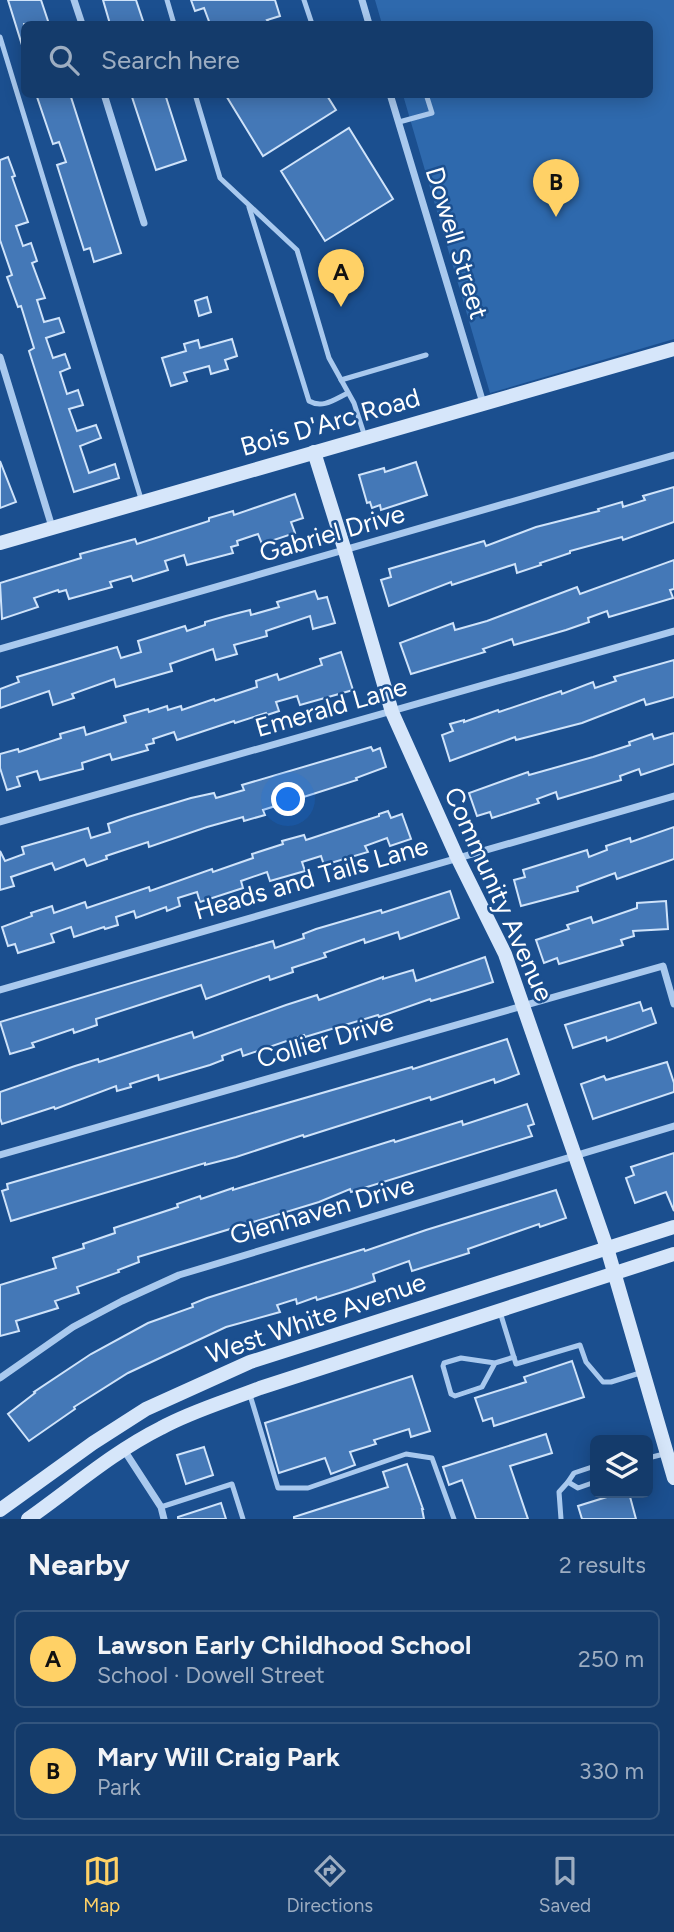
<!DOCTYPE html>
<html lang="en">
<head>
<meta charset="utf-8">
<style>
	:root { --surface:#143b6b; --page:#1d4271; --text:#f1f3f6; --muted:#9dadc1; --line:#33557e; --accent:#ffd166 }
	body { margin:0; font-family:Figtree,sans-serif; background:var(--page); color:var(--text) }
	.controls { position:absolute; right:21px; bottom:21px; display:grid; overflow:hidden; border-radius:10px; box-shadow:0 4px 18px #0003 }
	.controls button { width:63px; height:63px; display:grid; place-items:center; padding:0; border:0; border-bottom:2px solid var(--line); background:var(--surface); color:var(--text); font:35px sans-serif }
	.you { position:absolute; left:289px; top:800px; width:24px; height:24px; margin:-18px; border:5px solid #fff; border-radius:50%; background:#1a73e8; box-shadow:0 0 0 10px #1a73e833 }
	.badge { display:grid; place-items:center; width:46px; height:46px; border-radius:50%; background:var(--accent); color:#111; font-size:23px; font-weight:700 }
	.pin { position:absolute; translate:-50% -58px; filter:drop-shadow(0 2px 4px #0008) }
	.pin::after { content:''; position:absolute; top:37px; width:24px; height:21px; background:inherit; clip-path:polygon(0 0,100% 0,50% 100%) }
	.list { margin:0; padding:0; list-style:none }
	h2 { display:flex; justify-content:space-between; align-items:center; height:91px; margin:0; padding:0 28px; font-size:30px }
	h2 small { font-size:23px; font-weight:400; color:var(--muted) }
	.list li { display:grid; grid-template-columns:46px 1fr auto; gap:21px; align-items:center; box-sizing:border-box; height:98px; margin:0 14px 14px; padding:0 14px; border:2px solid var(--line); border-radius:10px }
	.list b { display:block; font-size:26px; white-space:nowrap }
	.list p { margin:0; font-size:23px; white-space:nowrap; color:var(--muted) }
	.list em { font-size:23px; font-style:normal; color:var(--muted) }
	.icon { flex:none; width:38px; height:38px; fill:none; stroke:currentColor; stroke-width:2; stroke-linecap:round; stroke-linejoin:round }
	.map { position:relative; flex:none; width:674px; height:1519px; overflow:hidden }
	.search { position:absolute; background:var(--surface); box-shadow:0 4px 18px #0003; left:21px; right:21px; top:21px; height:77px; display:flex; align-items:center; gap:18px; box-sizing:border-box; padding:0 24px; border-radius:10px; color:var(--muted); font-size:26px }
	.sheet { height:315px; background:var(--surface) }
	nav { display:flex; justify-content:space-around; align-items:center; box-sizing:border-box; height:98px; border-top:2px solid var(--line); background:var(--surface); font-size:19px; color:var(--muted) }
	nav a { display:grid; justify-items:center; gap:4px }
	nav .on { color:var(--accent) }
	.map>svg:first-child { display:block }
	.green { fill:#2e69ad }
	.building { fill:#4478b7; stroke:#cfe3fa; stroke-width:2 }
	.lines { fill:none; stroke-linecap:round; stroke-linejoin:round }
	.lane { stroke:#a9c9ee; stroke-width:5 }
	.street { stroke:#a9c9ee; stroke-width:7 }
	.secondary { stroke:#d6e6fa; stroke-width:14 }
	.labels { text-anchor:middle; stroke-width:5; stroke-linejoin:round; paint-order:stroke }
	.street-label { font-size:26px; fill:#fff; stroke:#1b4f8f }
</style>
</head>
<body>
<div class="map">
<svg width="674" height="1519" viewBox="0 0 674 1519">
	<rect width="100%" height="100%" fill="#1b4f8f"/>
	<!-- green -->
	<polygon class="green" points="375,0 674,0 674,339 490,393 403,95 650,94 650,24 382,24"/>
	<!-- building -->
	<g class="building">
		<polygon points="8,0 41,0 49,24 24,24 24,44 22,45"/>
		<polygon points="103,0 136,0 144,24 110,24"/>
		<polygon points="191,0 275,0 280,16 267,20 270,24 210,24 204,8 195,11"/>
		<polygon points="36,94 70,94 121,253 94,262 90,248 84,250 57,165 66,162 59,142 53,144"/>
		<polygon points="131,94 165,94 186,160 156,170"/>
		<polygon points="225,94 326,94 336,110 263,156"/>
		<polygon points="349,128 393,199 325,241 281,171"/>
		<polygon points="8,157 15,176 12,177 28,222 16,226 23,246 31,243 37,261 32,263 45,298 37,300 44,322 59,318 64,332 46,338 53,358 65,354 70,368 60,372 67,394 78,390 83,405 69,409 77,431 96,425 101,438 80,446 89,473 115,464 119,478 74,492 29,351 34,348 21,306 18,307 7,277 12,275 0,240 0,160"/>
		<polygon points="207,297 211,312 199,316 195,301"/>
		<polygon points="232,339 237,356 225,360 228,369 211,374 209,366 184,373 187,381 171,386 162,358 186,351 184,344 198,340 200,348"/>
		<polygon points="0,461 16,502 0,508"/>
		<polygon points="416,462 427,495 381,510 380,505 372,508 370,502 367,503 359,475 384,468 385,472"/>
		<polygon points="674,487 674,522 623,540 622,537 570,551 570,553 540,563 541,565 517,573 515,564 452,585 451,582 389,606 381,580 391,577 389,569 484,541 486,546 536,527 599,511 598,509 622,502 623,507 645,500 643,496"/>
		<polygon points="295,494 303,518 291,522 295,533 262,544 258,534 237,541 238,545 231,547 233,553 187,565 184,555 165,561 168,570 133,581 131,576 110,582 112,587 69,599 66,590 59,592 58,590 34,598 38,607 2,619 0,583 81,558 80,554 135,539 137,544 209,521 209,518 233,511 234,515"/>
		<polygon points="674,560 674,589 670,590 673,598 609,617 607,611 588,618 589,622 566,630 514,645 512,639 483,649 485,652 411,674 400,643 453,623 455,630 487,621 577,587 580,594"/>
		<polygon points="315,591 318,599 327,597 335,623 313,629 310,616 266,631 267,636 234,645 237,654 216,660 213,649 170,664 172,671 116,687 114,679 72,694 74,698 53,705 49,691 0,708 0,689 19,682 17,677 117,647 121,658 141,652 138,641 185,626 187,631 205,625 205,622 226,616 250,610 251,615 279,607 277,602"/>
		<polygon points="341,652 353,690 300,705 297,696 276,702 279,711 267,715 266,713 235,723 234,721 177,740 174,732 153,739 154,743 146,745 148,750 112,760 110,754 82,763 83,769 71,772 40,780 37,771 17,777 20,786 7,790 0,768 0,754 18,749 19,752 61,738 60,734 84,727 86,735 126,722 124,716 148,709 149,712 167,706 168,710 181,706 182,710 214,699 215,701 257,687 256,681 277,674 279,680 322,665 320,659"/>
		<polygon points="674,660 674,697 646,705 644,699 582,723 516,740 515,737 450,761 442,735 453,731 450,724 464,720 464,722 498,710 499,712 561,691 562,694 593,682 595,688 616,681 614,677"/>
		<polygon points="674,733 674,764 641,775 639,769 620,776 621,780 558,799 556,792 537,799 539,803 492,818 490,812 477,816 469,793 528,772 529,775 593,757 630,745 629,742 652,734 654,739"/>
		<polygon points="371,747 373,751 380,748 386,767 356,778 357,780 263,810 265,815 244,821 243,817 207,827 149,847 148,842 106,856 107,859 87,866 84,859 55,870 52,863 11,877 14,886 0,890 0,851 5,861 24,854 22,847 88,828 91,838 110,832 108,824 128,817 191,798 214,793 216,798 244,790 242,785"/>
		<polygon points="388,811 391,818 402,814 411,839 390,846 387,838 365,846 368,852 324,865 321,856 302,862 305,871 270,881 267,872 241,881 243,888 200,902 197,892 178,898 180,906 167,911 166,907 136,918 134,911 116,917 118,925 105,929 104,927 74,937 71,927 51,934 54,942 18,953 15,944 8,946 2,927 32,916 31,913 52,906 54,913 85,902 87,908 149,887 150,891 212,869 213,872 253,858 252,854 283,844 282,841 304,835 306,840 379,816 379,814"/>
		<polygon points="674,827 674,859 617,879 615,873 577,887 578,891 521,906 514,880 525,877 523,870 587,850 589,857 607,850 606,846 630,838 631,842"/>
		<polygon points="450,891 459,918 400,939 398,932 365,943 364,939 324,953 326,957 292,968 293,972 270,980 269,976 206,999 201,985 96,1019 97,1025 74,1033 73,1029 32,1043 34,1047 10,1054 0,1022 273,941 275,948 304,938 303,934 316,929 381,910 382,913"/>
		<polygon points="666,901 668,929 633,931 634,936 621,940 623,945 559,964 557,958 544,963 536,940 569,929 567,925 591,917 593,923 637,908 637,903"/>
		<polygon points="485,957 493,982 468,990 431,1001 430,999 379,1017 378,1015 305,1037 304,1035 243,1056 241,1049 222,1056 223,1060 210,1065 159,1080 158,1075 130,1084 131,1087 117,1091 116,1086 55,1109 54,1107 2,1124 0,1118 0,1092 75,1066 98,1059 99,1062 192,1032 194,1038 286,1005 317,995 319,1000 383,977 383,979 413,970 416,981"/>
		<polygon points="640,1002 643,1011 651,1008 656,1023 607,1041 606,1037 573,1048 565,1025"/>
		<polygon points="507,1039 519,1074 495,1083 494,1079 431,1100 430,1097 304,1137 303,1135 236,1157 205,1165 205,1163 11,1221 2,1191 8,1189 7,1184 412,1067 413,1069"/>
		<polygon points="667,1062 674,1083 674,1092 593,1119 581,1084 604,1076 606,1080"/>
		<polygon points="527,1104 534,1124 528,1126 532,1136 351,1192 350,1189 319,1202 138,1257 139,1262 118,1270 119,1272 77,1287 79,1293 55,1301 58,1308 16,1321 19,1331 0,1336 0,1285 56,1268 53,1258 84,1248 83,1244 115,1233 114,1228 178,1207 177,1204 200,1196 201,1199 233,1188 233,1190 394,1140 395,1142 462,1121 463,1125"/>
		<polygon points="674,1153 674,1211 666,1192 635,1203 626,1178 634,1175 631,1167"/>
		<polygon points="556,1190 566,1218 540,1227 539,1224 468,1249 469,1253 412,1271 409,1261 373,1274 375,1281 349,1290 317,1300 316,1297 297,1304 296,1299 277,1305 280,1312 226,1327 128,1373 74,1407 75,1409 29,1441 8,1414 35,1393 34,1392 91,1354 148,1323 193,1307 192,1304 207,1298 302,1268 364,1249 365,1251 426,1230"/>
		<polygon points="572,1361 584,1397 494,1426 492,1418 483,1421 475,1398 526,1382 524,1377"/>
		<polygon points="412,1376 430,1431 411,1437 409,1429 374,1440 376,1444 350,1452 355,1465 331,1474 325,1458 279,1473 265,1423"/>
		<polygon points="546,1434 552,1453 510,1466 528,1519 476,1519 462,1480 449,1485 443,1467"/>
		<polygon points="204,1447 213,1475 186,1484 177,1455"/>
		<polygon points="407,1464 423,1509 422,1509 424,1519 294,1519 294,1517 388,1487 383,1472"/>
		<polygon points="609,1493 629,1493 636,1519 582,1519 578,1506 610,1496"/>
		<polygon points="221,1503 226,1519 178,1519 178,1517"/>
	</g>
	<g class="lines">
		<!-- lane -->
		<g class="lane">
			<polyline points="167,0 174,24"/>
			<polyline points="304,0 312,24"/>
			<polyline points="0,37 142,502"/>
			<polyline points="195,94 220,178 297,250 329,358 354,403 365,437"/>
			<polyline points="399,122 432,113 426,94"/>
			<path d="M249 207 309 401C323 409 335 399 348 393"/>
			<polyline points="341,380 426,355"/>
			<polyline points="500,1312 516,1364 580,1345 586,1362 603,1382 611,1382 640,1373"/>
			<polyline points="495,1363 482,1387 455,1396 451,1394 443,1366 444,1363 461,1358 495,1363 514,1357"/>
			<polyline points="250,1395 278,1488 308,1488 406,1454 432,1458 454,1519"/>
			<polyline points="648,1458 664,1454"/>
			<polyline points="595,1466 574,1473 568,1482 578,1488 595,1482"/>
			<polyline points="161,1507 232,1484 243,1519"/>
			<polyline points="561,1519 559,1492 568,1482"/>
		</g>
		<!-- street -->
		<g class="street">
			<polyline points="74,0 82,24"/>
			<polyline points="362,0 369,24"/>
			<polyline points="104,94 144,223"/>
			<polyline points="390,94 483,403"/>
			<polyline points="0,357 52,527"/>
			<polyline points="0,649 674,455"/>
			<polyline points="0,822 674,631"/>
			<polyline points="0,990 674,796"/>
			<polyline points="0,1155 663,966 674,1004"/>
			<polyline points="0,1378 73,1327 122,1301 179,1275 674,1126"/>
			<polyline points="124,1450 161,1507 164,1519"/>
		</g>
		<!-- secondary -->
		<g class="secondary">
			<polyline points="314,452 345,551 392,712 457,857 505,954 607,1248 674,1478"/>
			<polyline points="0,543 674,349"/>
			<polyline points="0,1510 93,1443 146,1409 250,1362 674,1227"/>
			<path d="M28 1519C72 1488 113 1452 161 1428 192 1411 227 1401 260 1388L674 1254"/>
		</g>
	</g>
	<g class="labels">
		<!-- street labels -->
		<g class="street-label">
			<text transform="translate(457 243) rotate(73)" y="9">Dowell Street</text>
			<text transform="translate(330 422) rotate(-16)" y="9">Bois D'Arc Road</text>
			<text transform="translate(332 533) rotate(-16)" y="9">Gabriel Drive</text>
			<text transform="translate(331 707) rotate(-16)" y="9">Emerald Lane</text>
			<text transform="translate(311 878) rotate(-16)" y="9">Heads and Tails Lane</text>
			<text transform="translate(499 894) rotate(66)" y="9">Community Avenue</text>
			<text transform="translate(325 1040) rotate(-16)" y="9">Collier Drive</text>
			<text transform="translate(322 1210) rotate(-16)" y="9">Glenhaven Drive</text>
			<text transform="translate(316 1318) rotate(-19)" y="9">West White Avenue</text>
		</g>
	</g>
</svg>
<div class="controls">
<button><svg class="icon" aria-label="layers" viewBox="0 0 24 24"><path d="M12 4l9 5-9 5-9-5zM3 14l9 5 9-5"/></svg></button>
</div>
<div class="you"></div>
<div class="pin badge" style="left:341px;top:307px">A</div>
<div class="pin badge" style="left:556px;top:217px">B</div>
<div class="search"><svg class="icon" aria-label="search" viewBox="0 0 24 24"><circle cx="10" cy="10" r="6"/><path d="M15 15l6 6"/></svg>Search here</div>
</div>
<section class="sheet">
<h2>Nearby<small>2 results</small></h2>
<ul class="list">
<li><span class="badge">A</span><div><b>Lawson Early Childhood School</b><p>School · Dowell Street</p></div><em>250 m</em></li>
<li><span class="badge">B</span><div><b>Mary Will Craig Park</b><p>Park</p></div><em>330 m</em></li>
</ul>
</section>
<nav>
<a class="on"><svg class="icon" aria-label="map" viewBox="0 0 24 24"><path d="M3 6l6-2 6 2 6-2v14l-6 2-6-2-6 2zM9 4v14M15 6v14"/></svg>Map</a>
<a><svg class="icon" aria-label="directions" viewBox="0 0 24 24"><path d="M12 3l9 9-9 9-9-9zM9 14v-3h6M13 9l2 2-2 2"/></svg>Directions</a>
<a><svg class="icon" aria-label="saved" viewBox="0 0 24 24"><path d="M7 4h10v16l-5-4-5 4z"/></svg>Saved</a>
</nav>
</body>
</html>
